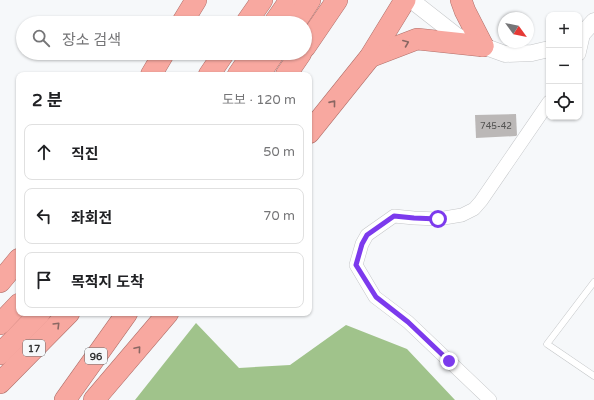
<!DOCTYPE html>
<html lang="ko">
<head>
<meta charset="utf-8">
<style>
	:root { --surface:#fff; --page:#f2f2f2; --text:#202124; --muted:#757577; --line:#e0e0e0 }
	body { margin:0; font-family:"Varela Round","Noto Sans KR",sans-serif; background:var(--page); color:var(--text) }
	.controls { position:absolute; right:12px; top:12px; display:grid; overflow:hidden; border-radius:8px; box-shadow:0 1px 3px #0004 }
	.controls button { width:36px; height:36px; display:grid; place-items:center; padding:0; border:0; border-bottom:1px solid var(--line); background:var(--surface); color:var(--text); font:20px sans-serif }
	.compass { position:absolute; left:498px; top:12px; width:36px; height:36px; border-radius:50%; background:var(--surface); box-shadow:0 1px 3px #0004; rotate:123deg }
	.stop { position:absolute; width:12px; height:12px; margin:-9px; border:3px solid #7c3aed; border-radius:50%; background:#fff }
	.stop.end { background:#7c3aed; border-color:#fff; box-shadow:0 1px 4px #0008 }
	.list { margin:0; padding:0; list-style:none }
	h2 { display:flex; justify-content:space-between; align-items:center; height:52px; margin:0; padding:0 16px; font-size:17px }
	h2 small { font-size:13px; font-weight:400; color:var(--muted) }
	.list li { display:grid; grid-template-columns:26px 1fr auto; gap:12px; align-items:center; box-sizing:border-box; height:56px; margin:0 8px 8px; padding:0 8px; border:1px solid var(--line); border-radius:8px }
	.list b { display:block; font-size:15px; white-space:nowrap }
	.list em { font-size:13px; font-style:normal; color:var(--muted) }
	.icon { flex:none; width:22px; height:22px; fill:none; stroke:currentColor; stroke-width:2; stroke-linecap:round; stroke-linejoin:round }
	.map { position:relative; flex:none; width:594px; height:400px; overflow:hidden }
	.search { position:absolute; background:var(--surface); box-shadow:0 1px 3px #0004; left:16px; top:16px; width:296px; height:44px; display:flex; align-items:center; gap:10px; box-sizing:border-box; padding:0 14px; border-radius:22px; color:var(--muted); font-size:15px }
	.panel { position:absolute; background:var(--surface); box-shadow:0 1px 3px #0004; left:16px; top:72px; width:296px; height:244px; border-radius:8px }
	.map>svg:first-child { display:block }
	.forest { fill:#a0c38b }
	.building { fill:#bbb8b7 }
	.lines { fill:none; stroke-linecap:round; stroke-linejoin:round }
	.service-casing { stroke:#c4c6c8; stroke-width:7 }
	.minor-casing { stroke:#c4c6c8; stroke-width:14 }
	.tertiary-casing { stroke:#c4c6c8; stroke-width:17 }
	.trunk-casing { stroke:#b1706a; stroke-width:22 }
	.service { stroke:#fff; stroke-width:6 }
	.minor { stroke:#fff; stroke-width:13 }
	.tertiary { stroke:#fff; stroke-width:16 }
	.trunk { stroke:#f8a8a0; stroke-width:21 }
	.oneway { stroke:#8a6763 }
	.route { stroke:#7c3aed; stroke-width:5 }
	.labels { text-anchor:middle; stroke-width:3; stroke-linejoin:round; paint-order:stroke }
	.number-label { font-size:9px; fill:#535352 }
	.shield { fill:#f6f8fa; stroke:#6b6d6d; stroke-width:1 }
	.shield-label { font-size:10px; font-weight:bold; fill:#303131 }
</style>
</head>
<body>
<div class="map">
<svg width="594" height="400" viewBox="0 0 594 400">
	<rect width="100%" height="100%" fill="#f6f8fa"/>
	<!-- forest -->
	<polygon class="forest" points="196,323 239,368 290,365 346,325 407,349 455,400 135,400"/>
	<!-- building -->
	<polygon class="building" points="516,114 517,135 516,136 476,138 475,115"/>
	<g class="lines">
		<defs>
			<polyline id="service" points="594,282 547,344 594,376"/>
			<g id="minor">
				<polyline points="579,54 584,32"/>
				<polyline points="490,400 408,322 375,297 356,265 362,244 367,235 394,216 414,218 438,219 462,215 474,209 481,201 549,102"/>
			</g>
			<g id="tertiary">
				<polyline points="411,0 457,36 483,46 505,54 532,53 549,49"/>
				<polyline points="579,35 584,32 594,21"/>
			</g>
			<g id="trunk">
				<polyline points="461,0 465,11 483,46"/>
				<polyline points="182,23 196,0"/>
				<polyline points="246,23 262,0"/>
				<polyline points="274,23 290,0"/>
				<polyline points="295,23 310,0"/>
				<polyline points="305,47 337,0"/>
				<polyline points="370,57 417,39 483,46"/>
				<polyline points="151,75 164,53"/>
				<polyline points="209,75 224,53"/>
				<polyline points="238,75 253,53"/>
				<polyline points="259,75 274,53"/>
				<polyline points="286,75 301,53"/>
				<polyline points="309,133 370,57 405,0"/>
				<polyline points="0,282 19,259"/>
				<polyline points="0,324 19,304"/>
				<polyline points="0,354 40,313"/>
				<polyline points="0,383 69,313"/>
				<polyline points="65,400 127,313"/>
				<polyline points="94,400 168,313"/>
			</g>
		</defs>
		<!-- service casing -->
		<use href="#service" class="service-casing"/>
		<!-- minor casing -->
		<use href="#minor" class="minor-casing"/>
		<!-- tertiary casing -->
		<use href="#tertiary" class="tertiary-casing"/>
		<!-- trunk casing -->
		<use href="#trunk" class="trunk-casing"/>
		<!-- service -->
		<use href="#service" class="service"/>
		<!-- minor -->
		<use href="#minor" class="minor"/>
		<!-- tertiary -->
		<use href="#tertiary" class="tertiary"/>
		<!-- trunk -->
		<use href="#trunk" class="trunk"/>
	</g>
	<!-- one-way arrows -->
	<defs><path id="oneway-chevron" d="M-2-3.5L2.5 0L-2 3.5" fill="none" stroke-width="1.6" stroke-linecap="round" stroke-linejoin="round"/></defs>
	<g class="oneway">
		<use href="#oneway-chevron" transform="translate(406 43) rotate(-22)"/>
		<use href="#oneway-chevron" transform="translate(333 103) rotate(-51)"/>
		<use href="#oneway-chevron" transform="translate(57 325) rotate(-45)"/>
		<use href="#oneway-chevron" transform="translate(138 349) rotate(-50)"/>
	</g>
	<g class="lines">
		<!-- route -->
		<polyline class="route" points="438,219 414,218 394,216 367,235 362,244 356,265 376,297 408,322 449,361"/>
	</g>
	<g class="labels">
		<!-- number labels -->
		<g class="number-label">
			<text x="496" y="129">745-42</text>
		</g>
		<!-- shield labels -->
		<g class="shield">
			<rect x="23" y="340" width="22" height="16" rx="3"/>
			<rect x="85" y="348" width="22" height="16" rx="3"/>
		</g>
		<g class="shield-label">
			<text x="34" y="352">17</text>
			<text x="96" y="360">96</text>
		</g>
	</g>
</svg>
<div class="controls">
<button>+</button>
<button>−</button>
<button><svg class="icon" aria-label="locate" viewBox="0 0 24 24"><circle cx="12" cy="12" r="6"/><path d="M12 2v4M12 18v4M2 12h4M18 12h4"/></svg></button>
</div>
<svg class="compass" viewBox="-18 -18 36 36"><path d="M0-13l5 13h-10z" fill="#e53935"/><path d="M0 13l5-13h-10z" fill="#757577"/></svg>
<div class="stop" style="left:438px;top:219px"></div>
<div class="stop end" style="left:449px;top:361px"></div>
<div class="search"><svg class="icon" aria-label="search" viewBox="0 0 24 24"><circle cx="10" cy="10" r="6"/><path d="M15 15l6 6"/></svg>장소 검색</div>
<section class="panel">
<h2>2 분<small>도보 · 120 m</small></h2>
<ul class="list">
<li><svg class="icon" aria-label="ahead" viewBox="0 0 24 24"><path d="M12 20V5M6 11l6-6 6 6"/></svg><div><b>직진</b></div><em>50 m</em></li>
<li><svg class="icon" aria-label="left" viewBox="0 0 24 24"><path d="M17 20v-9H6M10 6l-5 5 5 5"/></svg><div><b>좌회전</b></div><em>70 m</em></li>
<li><svg class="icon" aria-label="arrive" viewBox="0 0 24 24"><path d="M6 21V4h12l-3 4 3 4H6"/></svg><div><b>목적지 도착</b></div></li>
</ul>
</section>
</div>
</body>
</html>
